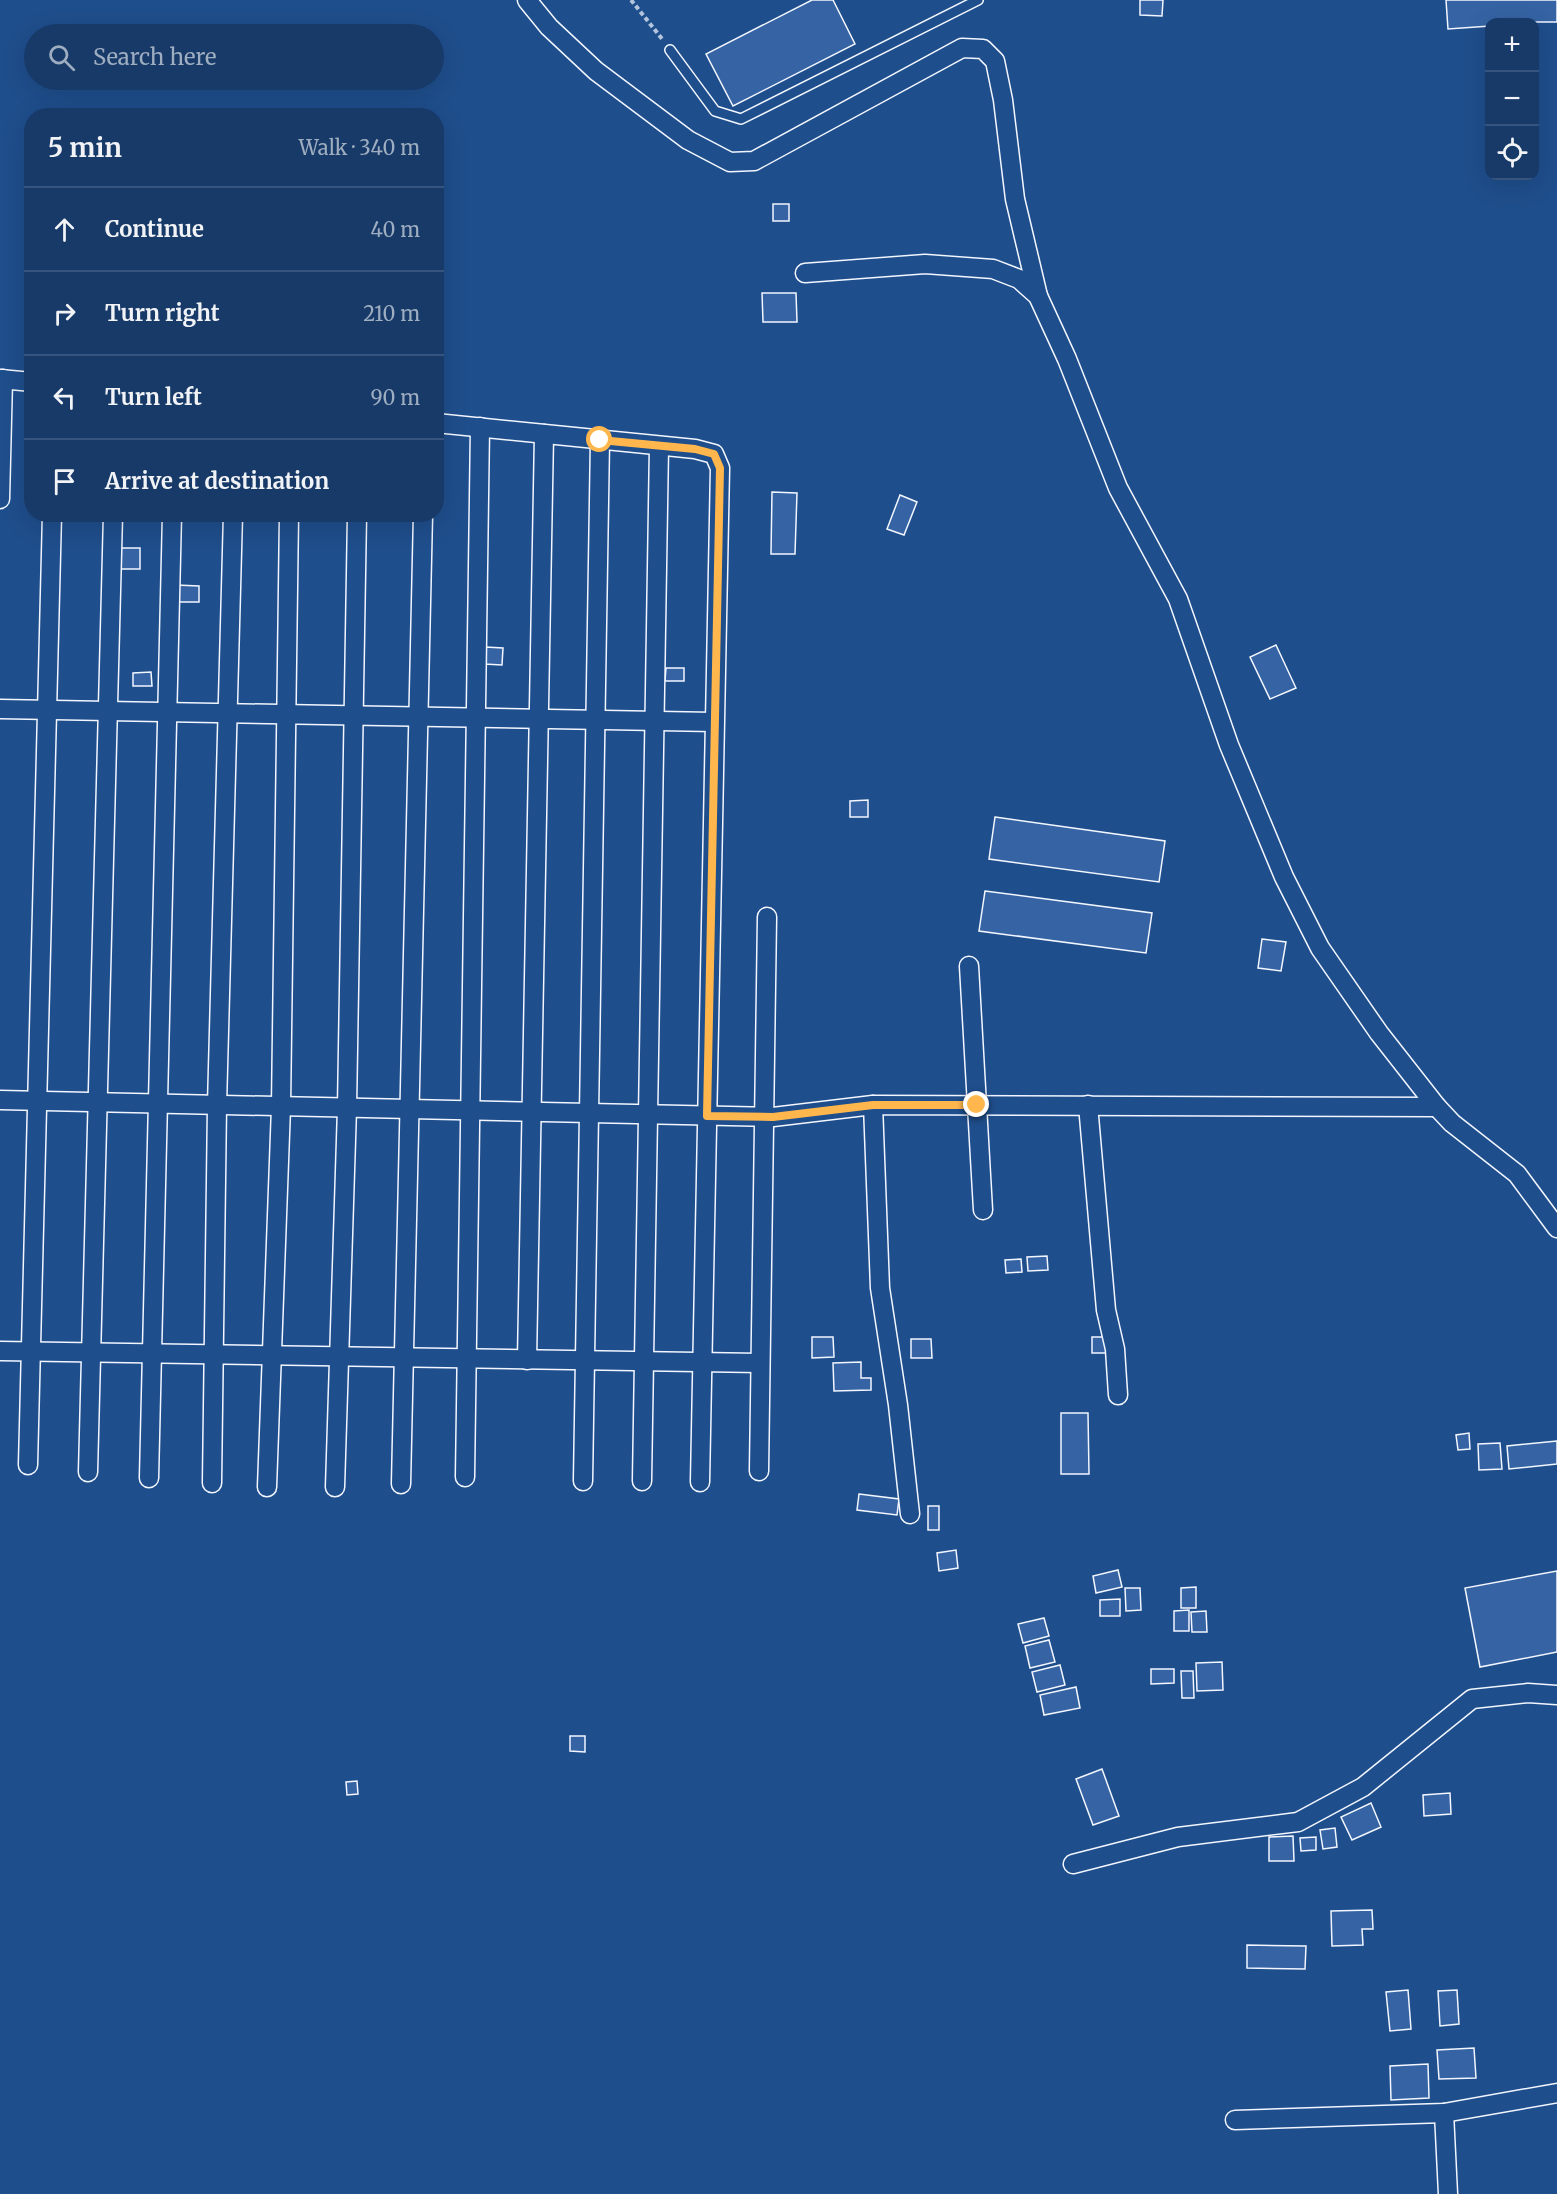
<!DOCTYPE html>
<html lang="en">
<head>
<meta charset="utf-8">
<style>
	:root { --surface:#173a69; --page:#20416f; --text:#f1f3f6; --muted:#9eadc0; --line:#36547d }
	body { margin:0; font-family:Merriweather,serif; background:var(--page); color:var(--text) }
	.controls { position:absolute; right:18px; top:18px; display:grid; overflow:hidden; border-radius:12px; box-shadow:0 6px 24px #0002 }
	.controls button { width:54px; height:54px; display:grid; place-items:center; padding:0; border:0; border-bottom:2px solid var(--line); background:var(--surface); color:var(--text); font:30px sans-serif }
	.stop { position:absolute; width:18px; height:18px; margin:-14px; border:4px solid #ffb74d; border-radius:50%; background:#fff }
	.stop.end { background:#ffb74d; border-color:#fff; box-shadow:0 2px 6px #0008 }
	.list { margin:0; padding:0; list-style:none }
	h2 { display:flex; justify-content:space-between; align-items:center; height:78px; margin:0; padding:0 24px; font-size:26px }
	h2 small { font-size:20px; font-weight:400; color:var(--muted) }
	.list li { display:grid; grid-template-columns:39px 1fr auto; gap:18px; align-items:center; box-sizing:border-box; height:84px; padding:0 24px; border-top:2px solid var(--line) }
	.list b { display:block; font-size:22px; white-space:nowrap }
	.list em { font-size:20px; font-style:normal; color:var(--muted) }
	.icon { flex:none; width:33px; height:33px; fill:none; stroke:currentColor; stroke-width:2; stroke-linecap:round; stroke-linejoin:round }
	.map { position:relative; flex:none; width:1557px; height:2194px; overflow:hidden }
	.search { position:absolute; background:var(--surface); box-shadow:0 6px 24px #0002; left:24px; top:24px; width:420px; height:66px; display:flex; align-items:center; gap:15px; box-sizing:border-box; padding:0 21px; border-radius:33px; color:var(--muted); font-size:22px }
	.panel { position:absolute; background:var(--surface); box-shadow:0 6px 24px #0002; left:24px; top:108px; width:420px; height:414px; border-radius:24px }
	.map>svg:first-child { display:block }
	.building { fill:#3563a3; stroke:#f2f6ff; stroke-width:1.5 }
	.lines { fill:none; stroke-linecap:round; stroke-linejoin:round }
	.service-casing { stroke:#f2f6ff; stroke-width:12 }
	.minor-casing { stroke:#f2f6ff; stroke-width:21 }
	.path { stroke:#b3c4dc; stroke-width:4; stroke-dasharray:4.5 3; stroke-linecap:butt }
	.service { stroke:#1f4e8c; stroke-width:9 }
	.minor { stroke:#1f4e8c; stroke-width:18 }
	.route { stroke:#ffb74d; stroke-width:8 }
</style>
</head>
<body>
<div class="map">
<svg width="1557" height="2194" viewBox="0 0 1557 2194">
	<rect width="100%" height="100%" fill="#1f4e8c"/>
	<!-- building -->
	<g class="building">
		<polygon points="812,0 833,0 855,44 733,106 706,54"/>
		<polygon points="1140,0 1163,0 1162,16 1140,15"/>
		<polygon points="1446,0 1557,0 1557,22 1490,22 1490,26 1448,29"/>
		<rect x="773" y="204" width="16" height="17"/>
		<polygon points="762,293 796,293 797,322 763,322"/>
		<polygon points="772,492 797,493 795,554 771,554"/>
		<polygon points="900,495 917,502 904,535 887,529"/>
		<rect x="120" y="548" width="20" height="21"/>
		<polygon points="176,585 199,586 199,602 176,602"/>
		<polygon points="1276,645 1296,688 1270,699 1250,657"/>
		<polygon points="485,647 503,648 502,665 484,664"/>
		<polygon points="666,668 684,668 684,681 665,681"/>
		<polygon points="151,672 152,686 133,686 133,673"/>
		<polygon points="868,800 868,817 850,817 850,801"/>
		<polygon points="995,817 1165,841 1159,882 989,859"/>
		<polygon points="985,891 1152,913 1146,953 979,931"/>
		<polygon points="1262,939 1286,942 1281,971 1258,968"/>
		<polygon points="1047,1256 1048,1270 1028,1271 1027,1257"/>
		<polygon points="1021,1259 1022,1272 1006,1273 1005,1260"/>
		<polygon points="812,1337 833,1337 834,1357 812,1358"/>
		<rect x="1092" y="1337" width="14" height="16"/>
		<polygon points="911,1339 931,1339 932,1358 911,1358"/>
		<polygon points="861,1362 861,1378 871,1378 871,1390 834,1391 833,1363"/>
		<polygon points="1061,1413 1088,1413 1089,1474 1061,1474"/>
		<polygon points="1469,1433 1470,1449 1458,1450 1456,1435"/>
		<polygon points="1557,1441 1557,1464 1509,1469 1507,1446"/>
		<polygon points="1500,1443 1502,1469 1479,1470 1478,1444"/>
		<polygon points="859,1494 899,1499 897,1515 857,1510"/>
		<rect x="928" y="1506" width="11" height="24"/>
		<polygon points="956,1550 958,1568 939,1571 937,1553"/>
		<polygon points="1118,1570 1122,1587 1096,1593 1093,1576"/>
		<polygon points="1557,1571 1557,1652 1480,1667 1465,1588"/>
		<polygon points="1196,1587 1196,1608 1181,1608 1181,1588"/>
		<polygon points="1125,1588 1140,1588 1141,1610 1126,1611"/>
		<polygon points="1120,1599 1120,1616 1100,1616 1100,1600"/>
		<polygon points="1189,1610 1189,1631 1174,1631 1174,1611"/>
		<polygon points="1206,1611 1207,1632 1192,1632 1191,1612"/>
		<polygon points="1044,1618 1049,1636 1023,1643 1018,1624"/>
		<polygon points="1049,1640 1055,1662 1030,1668 1025,1646"/>
		<polygon points="1222,1662 1223,1690 1197,1691 1196,1663"/>
		<polygon points="1060,1665 1065,1685 1037,1692 1032,1672"/>
		<polygon points="1151,1669 1174,1669 1174,1683 1151,1684"/>
		<polygon points="1181,1671 1193,1671 1194,1698 1182,1698"/>
		<polygon points="1076,1687 1080,1708 1044,1715 1040,1695"/>
		<polygon points="570,1736 585,1736 585,1752 570,1751"/>
		<polygon points="1102,1769 1119,1816 1093,1825 1076,1779"/>
		<polygon points="357,1781 358,1794 347,1795 346,1782"/>
		<polygon points="1450,1793 1451,1814 1424,1816 1423,1795"/>
		<polygon points="1371,1803 1381,1827 1352,1840 1341,1817"/>
		<polygon points="1335,1828 1337,1847 1323,1849 1320,1830"/>
		<polygon points="1293,1836 1294,1861 1269,1861 1269,1837"/>
		<polygon points="1316,1837 1316,1850 1301,1851 1300,1838"/>
		<polygon points="1372,1910 1373,1929 1362,1929 1363,1945 1332,1946 1331,1911"/>
		<polygon points="1247,1945 1306,1946 1305,1969 1247,1968"/>
		<polygon points="1408,1990 1411,2029 1390,2031 1386,1992"/>
		<polygon points="1457,1990 1459,2024 1440,2026 1438,1991"/>
		<polygon points="1474,2048 1476,2078 1439,2079 1437,2050"/>
		<polygon points="1428,2064 1429,2098 1391,2100 1390,2066"/>
	</g>
	<g class="lines">
		<defs>
			<polyline id="service" points="670,50 715,111 741,119 978,0"/>
			<g id="minor">
				<polyline points="527,0 549,27 596,71 688,140 730,162 754,161 962,48 983,49 995,61 1003,100 1015,199 1038,296"/>
				<polyline points="805,273 925,264 993,269 1019,279 1038,296 1067,359 1118,488 1178,599 1229,745 1284,877 1320,948 1379,1033 1437,1107 1452,1123 1517,1174 1557,1228"/>
				<polyline points="0,379 32,382"/>
				<polyline points="436,423 695,449 714,454 720,468 700,1482"/>
				<polyline points="0,499 3,379"/>
				<polyline points="0,709 714,722"/>
				<polyline points="969,966 983,1210"/>
				<polyline points="0,1100 773,1117 873,1105 1437,1107"/>
				<polyline points="873,1105 880,1288 898,1405 910,1514"/>
				<polyline points="1088,1105 1106,1310 1115,1349 1118,1395"/>
				<polyline points="0,1351 760,1363"/>
				<polyline points="527,1360 544,434"/>
				<polyline points="28,1465 52,514"/>
				<polyline points="759,1471 767,917"/>
				<polyline points="88,1472 113,514"/>
				<polyline points="465,1477 480,427"/>
				<polyline points="149,1478 172,514"/>
				<polyline points="583,1481 600,440"/>
				<polyline points="642,1481 659,446"/>
				<polyline points="212,1483 217,1105 233,514"/>
				<polyline points="401,1484 423,514"/>
				<polyline points="267,1487 281,1107 289,514"/>
				<polyline points="335,1487 347,1108 357,514"/>
				<polyline points="1073,1864 1178,1837 1298,1822 1363,1787 1472,1699 1528,1693 1557,1695"/>
				<polyline points="1444,2113 1448,2194"/>
				<polyline points="1235,2120 1444,2113 1557,2093"/>
			</g>
		</defs>
		<!-- service casing -->
		<use href="#service" class="service-casing"/>
		<!-- minor casing -->
		<use href="#minor" class="minor-casing"/>
		<!-- path -->
		<polyline class="path" points="631,0 663,40"/>
		<!-- service -->
		<use href="#service" class="service"/>
		<!-- minor -->
		<use href="#minor" class="minor"/>
	</g>
	<g class="lines">
		<!-- route -->
		<polyline class="route" points="600,440 695,449 714,454 720,468 707,1116 773,1117 873,1105 977,1105"/>
	</g>
</svg>
<div class="controls">
<button>+</button>
<button>−</button>
<button><svg class="icon" aria-label="locate" viewBox="0 0 24 24"><circle cx="12" cy="12" r="6"/><path d="M12 2v4M12 18v4M2 12h4M18 12h4"/></svg></button>
</div>
<div class="stop" style="left:600px;top:440px"></div>
<div class="stop end" style="left:977px;top:1105px"></div>
<div class="search"><svg class="icon" aria-label="search" viewBox="0 0 24 24"><circle cx="10" cy="10" r="6"/><path d="M15 15l6 6"/></svg>Search here</div>
<section class="panel">
<h2>5 min<small>Walk · 340 m</small></h2>
<ul class="list">
<li><svg class="icon" aria-label="ahead" viewBox="0 0 24 24"><path d="M12 20V5M6 11l6-6 6 6"/></svg><div><b>Continue</b></div><em>40 m</em></li>
<li><svg class="icon" aria-label="right" viewBox="0 0 24 24"><path d="M7 20v-9h11M14 6l5 5-5 5"/></svg><div><b>Turn right</b></div><em>210 m</em></li>
<li><svg class="icon" aria-label="left" viewBox="0 0 24 24"><path d="M17 20v-9H6M10 6l-5 5 5 5"/></svg><div><b>Turn left</b></div><em>90 m</em></li>
<li><svg class="icon" aria-label="arrive" viewBox="0 0 24 24"><path d="M6 21V4h12l-3 4 3 4H6"/></svg><div><b>Arrive at destination</b></div></li>
</ul>
</section>
</div>
</body>
</html>
